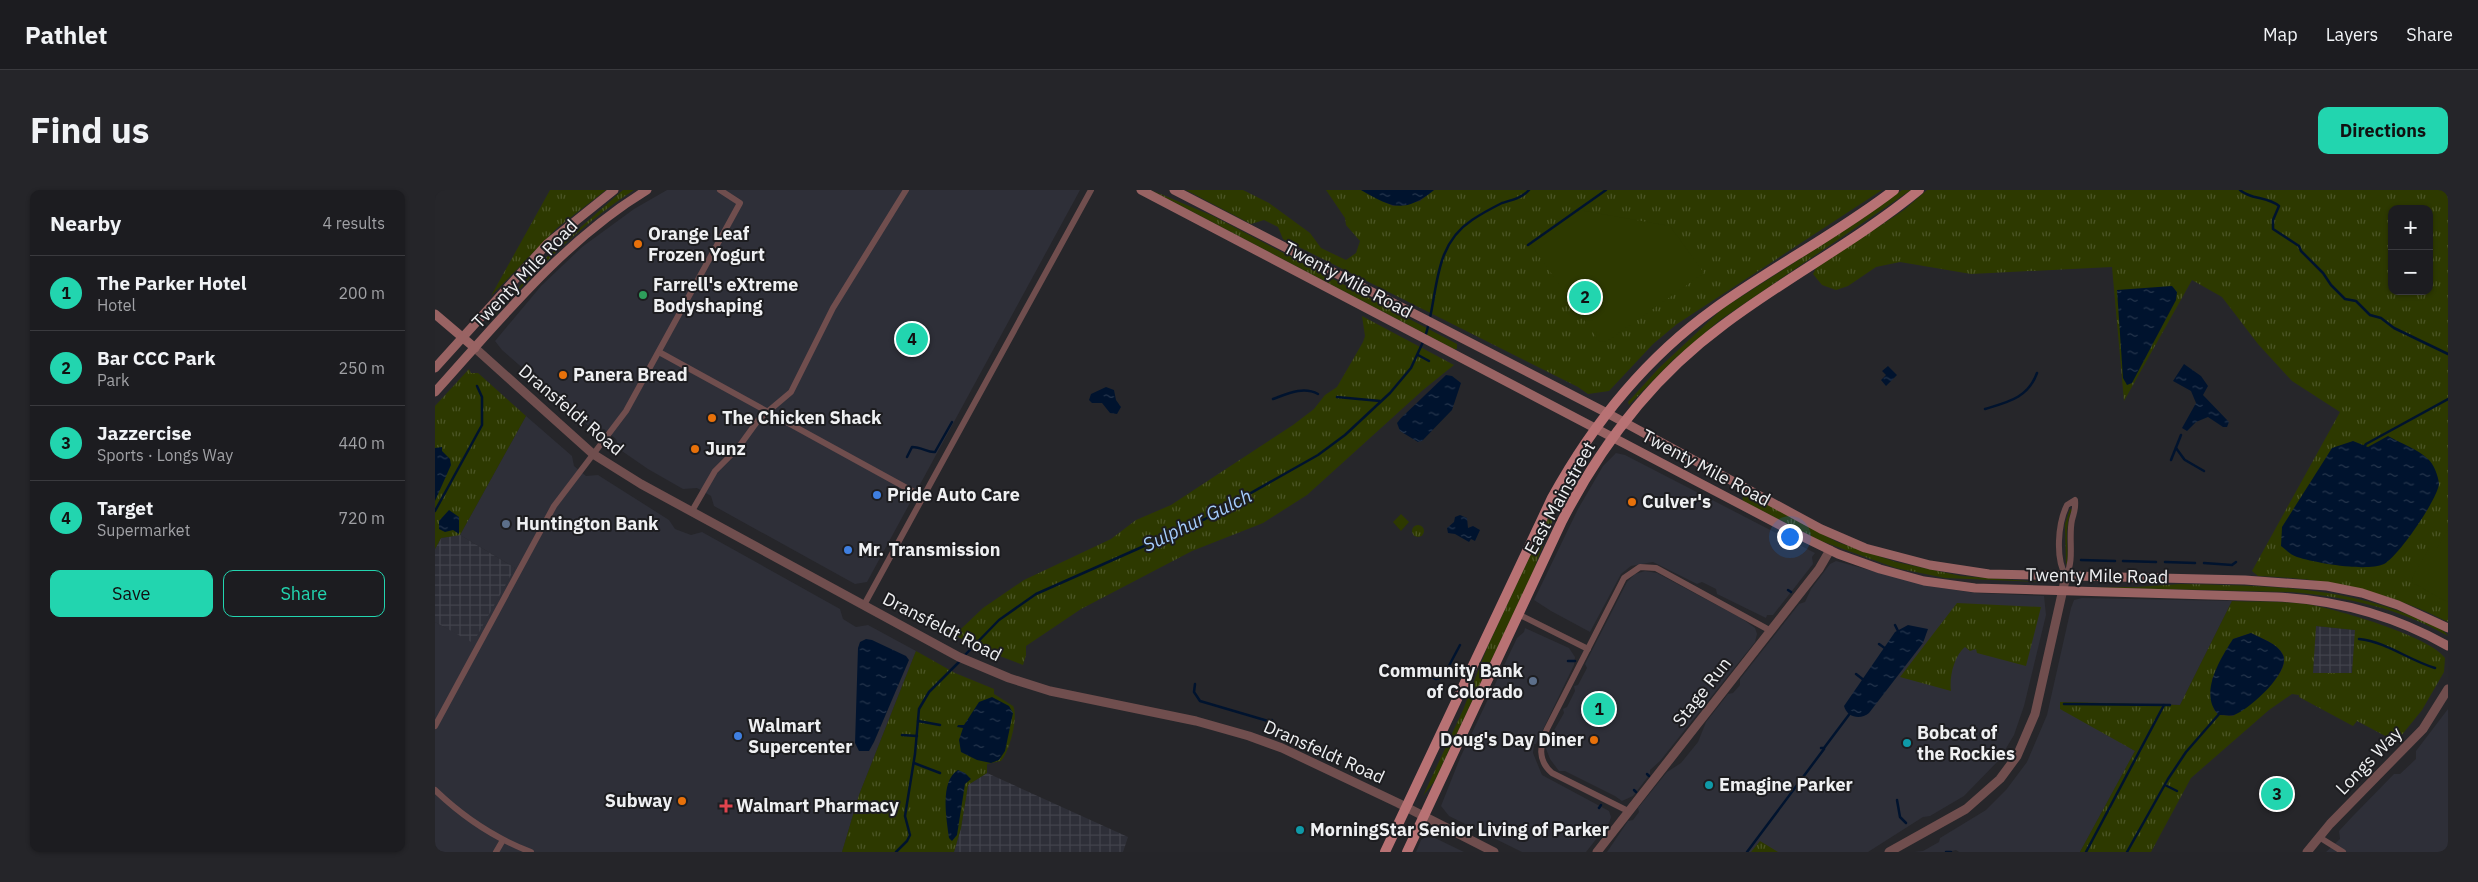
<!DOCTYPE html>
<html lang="en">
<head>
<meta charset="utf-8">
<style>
	:root { --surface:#1c1c20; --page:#252529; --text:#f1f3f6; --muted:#a0a1a5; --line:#3a3a3e; --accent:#22d5af }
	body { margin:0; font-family:"IBM Plex Sans",sans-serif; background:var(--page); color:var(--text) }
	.controls { position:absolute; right:15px; top:15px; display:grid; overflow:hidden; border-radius:10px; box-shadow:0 1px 4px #0004 }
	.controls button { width:45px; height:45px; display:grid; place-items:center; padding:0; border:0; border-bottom:1px solid var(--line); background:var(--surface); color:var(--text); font:25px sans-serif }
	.you { position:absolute; left:1354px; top:346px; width:18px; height:18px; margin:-12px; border:4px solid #fff; border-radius:50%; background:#1a73e8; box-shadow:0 0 0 8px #1a73e833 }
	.badge { display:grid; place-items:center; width:32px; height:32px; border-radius:50%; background:var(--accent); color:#111; font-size:16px; font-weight:700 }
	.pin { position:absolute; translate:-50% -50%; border:2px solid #fff; box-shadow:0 1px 5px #0006 }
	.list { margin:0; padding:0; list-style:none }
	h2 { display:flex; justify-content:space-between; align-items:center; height:65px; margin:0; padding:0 20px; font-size:21px }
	h2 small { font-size:16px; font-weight:400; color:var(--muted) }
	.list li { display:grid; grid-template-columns:32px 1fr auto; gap:15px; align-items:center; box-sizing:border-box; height:75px; padding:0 20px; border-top:1px solid var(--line) }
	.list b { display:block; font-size:19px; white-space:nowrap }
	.list p { margin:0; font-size:16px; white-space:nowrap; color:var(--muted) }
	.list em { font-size:16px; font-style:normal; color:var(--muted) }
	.actions { display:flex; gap:10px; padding:15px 20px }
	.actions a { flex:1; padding:11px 0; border:1px solid var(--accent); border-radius:10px; text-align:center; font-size:18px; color:var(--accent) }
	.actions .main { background:var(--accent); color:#111 }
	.map { position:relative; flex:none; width:2013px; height:662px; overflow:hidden; border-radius:10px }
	header { display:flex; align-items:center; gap:30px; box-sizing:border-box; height:70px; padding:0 25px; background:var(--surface); border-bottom:1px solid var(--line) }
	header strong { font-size:24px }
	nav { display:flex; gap:28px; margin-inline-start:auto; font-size:18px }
	.intro { display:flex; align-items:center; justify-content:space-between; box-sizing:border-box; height:120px; padding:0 30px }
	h1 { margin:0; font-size:35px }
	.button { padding:12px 22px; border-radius:10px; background:var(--accent); color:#111; font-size:18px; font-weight:700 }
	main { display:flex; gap:30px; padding:0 30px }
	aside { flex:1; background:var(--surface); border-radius:10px; box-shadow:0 1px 4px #0004 }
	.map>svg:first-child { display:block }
	.built { fill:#2e2f38 }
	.industrial { fill:url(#industrial-grid) }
	.grass { fill:url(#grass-tufts); fill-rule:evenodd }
	.pitch { fill:#2d3900 }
	.water { fill:url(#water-ripples) }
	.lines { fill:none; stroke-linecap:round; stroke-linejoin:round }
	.stream { stroke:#00132e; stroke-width:2.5 }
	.minor { stroke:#704e4e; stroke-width:6 }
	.tertiary { stroke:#704e4e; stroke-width:9 }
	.secondary { stroke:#996363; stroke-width:9 }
	.primary { stroke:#b87274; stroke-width:10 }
	.food-dot { fill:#e8710a; stroke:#1d1d20; stroke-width:2 }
	.leisure-dot { fill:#2e9e5b; stroke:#1d1d20; stroke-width:2 }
	.shop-dot { fill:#3f7fe0; stroke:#1d1d20; stroke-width:2 }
	.service-dot { fill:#5c6f8a; stroke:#1d1d20; stroke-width:2 }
	.culture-dot { fill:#0f9aa8; stroke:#1d1d20; stroke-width:2 }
	.health-dot { fill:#e0444e; stroke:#1d1d20; stroke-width:2 }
	.labels { text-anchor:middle; stroke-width:4; stroke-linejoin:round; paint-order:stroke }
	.poi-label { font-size:18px; font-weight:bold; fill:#eff0f2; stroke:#1d1d20; text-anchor:start }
	.street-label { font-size:18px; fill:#eff0f2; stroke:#1d1d20 }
	.water-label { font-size:19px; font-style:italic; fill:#a4ccfc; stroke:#1d1d20 }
</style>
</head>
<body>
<header>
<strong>Pathlet</strong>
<nav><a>Map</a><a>Layers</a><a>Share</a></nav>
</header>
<div class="intro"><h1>Find us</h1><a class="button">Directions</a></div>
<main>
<aside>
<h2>Nearby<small>4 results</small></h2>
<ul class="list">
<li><span class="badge">1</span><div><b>The Parker Hotel</b><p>Hotel</p></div><em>200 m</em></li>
<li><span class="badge">2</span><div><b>Bar CCC Park</b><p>Park</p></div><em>250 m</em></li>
<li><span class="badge">3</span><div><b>Jazzercise</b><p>Sports · Longs Way</p></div><em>440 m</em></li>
<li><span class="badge">4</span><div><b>Target</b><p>Supermarket</p></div><em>720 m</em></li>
</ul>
<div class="actions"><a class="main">Save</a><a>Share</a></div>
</aside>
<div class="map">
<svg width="2013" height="662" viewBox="0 0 2013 662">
	<defs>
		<pattern id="industrial-grid" width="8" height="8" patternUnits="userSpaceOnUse" patternTransform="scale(1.25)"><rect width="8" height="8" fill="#2e2f38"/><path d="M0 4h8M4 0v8" fill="none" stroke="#42434c"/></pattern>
		<pattern id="grass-tufts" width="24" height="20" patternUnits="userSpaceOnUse" patternTransform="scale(1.25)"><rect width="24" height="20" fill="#2d3900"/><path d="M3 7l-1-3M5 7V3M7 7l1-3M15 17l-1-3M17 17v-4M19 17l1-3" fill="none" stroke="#4c5626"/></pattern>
		<pattern id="water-ripples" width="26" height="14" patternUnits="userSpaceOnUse" patternTransform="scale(1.25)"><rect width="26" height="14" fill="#00132e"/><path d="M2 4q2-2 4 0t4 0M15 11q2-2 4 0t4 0" fill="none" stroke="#26364d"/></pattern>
	</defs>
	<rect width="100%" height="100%" fill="#26262a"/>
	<!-- built -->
	<g class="built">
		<polygon points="232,0 645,0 432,392 420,394 279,316 276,306 262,298 248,299 213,279 184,259 181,249 169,239 156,238 67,160 60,151 106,96 147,57 199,19"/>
		<polygon points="91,226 137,266 139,276 151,286 163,285 234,330 240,339 256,345 267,342 405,419 408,429 421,437 433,435 481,461 424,605 407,662 0,662 0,432 38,452 80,378 25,345"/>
		<polygon points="1181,263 1190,265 1380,363 1377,367 1378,374 1338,425 1332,425 1331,428 1282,404 1281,399 1267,392 1262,394 1218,372 1196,376 1186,384 1155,442 1116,421 1099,410 1143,319 1168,276"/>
		<polygon points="1401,371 1494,396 1541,403 1609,406 1611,425 1589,516 1579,545 1564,570 1529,606 1495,626 1488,627 1433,662 1172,662 1193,631 1198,630 1204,622 1203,618 1232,582 1246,573 1263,552 1271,532 1293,504 1298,503 1305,495 1305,489 1364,414 1370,412 1376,399 1395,374"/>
		<polygon points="1210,381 1222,383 1306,428 1320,438 1322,444 1320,452 1225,571 1215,580 1215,584 1198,606 1187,611 1180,606 1130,581 1124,581 1115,569 1110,556 1129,523 1128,519 1132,517 1140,501 1139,496 1143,495 1152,478 1150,474 1192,392 1200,384"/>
		<polygon points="1647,408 1797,411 1745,515 1625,512 1700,561 1645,662 1524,662 1521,660 1513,662 1479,662 1488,661 1504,652 1505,648 1551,620 1571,600 1592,572 1612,525 1636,418 1639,410"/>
		<polygon points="1090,438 1134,458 1140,467 1139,475 1101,554 1099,554 1098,563 1107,585 1174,621 1176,627 1174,633 1151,662 1087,662 1014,626 1006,616 1025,568 1082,448 1089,442"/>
		<polygon points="2013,519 2013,662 1891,662 1905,649 1904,641 1916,628 1959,584 1965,584 1981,569 1981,561"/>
		<polygon points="991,647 1000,648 1029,662 981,662 986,650"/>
	</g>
	<!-- industrial -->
	<g class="industrial">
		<polygon points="25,345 80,378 38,453 0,432 0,359 6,348"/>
		<polygon points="1880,436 1921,440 1917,484 1878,483"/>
		<polygon points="552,583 693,647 688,662 519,662 526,638 533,595"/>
	</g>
	<!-- grass -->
	<g class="grass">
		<polygon points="115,0 171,0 122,38 56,106"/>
		<path d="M188 0H199C139 39 97 85 50 137L105 73Z"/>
		<polygon points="716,0 778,26 1022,154 1022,159 1019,159"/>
		<polygon points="751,0 808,0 834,13 875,43 886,58 911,70 921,63 925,51 911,35 910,28 891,0 926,0 958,16 985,11 999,0 1447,0 1242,134 1218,154 1174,201 1153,204 1143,197 848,49 843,37 829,30 816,34"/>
		<polygon points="1467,0 1476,0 1285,130 1238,170 1194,215 1193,212 1224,178 1287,119 1427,29"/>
		<path d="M1492 0H2013V432C1952 401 1891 388 1823 386L1817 381 1905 222 1857 191 1823 154 1787 107 1757 90 1689 211 1677 77 1536 84 1465 72 1441 77 1413 96 1401 100 1387 95 1378 84 1381 78 1469 20ZM1957 19H1994V101H1957Z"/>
		<polygon points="927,126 1019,175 988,200 872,305 828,333 757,361 646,419 591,456 591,465 588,475 549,460 511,441 527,438 548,418 589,390 676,349 701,330 736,315 858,235 879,219 890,205 902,197 928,152 930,146"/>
		<polygon points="34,179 36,183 43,183 91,226 25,345 6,348 0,359 0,216"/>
		<polygon points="1159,254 1124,314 1097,384 999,592 988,606 1028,520 1052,458 1110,334 1145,270"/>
		<polygon points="1307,303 1312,303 1402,352 1461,372 1526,386 1606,392 1510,388 1461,378 1386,351 1308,311"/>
		<path d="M1635 319 1637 320C1627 339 1636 365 1631 376L1630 334Z"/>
		<circle cx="983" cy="341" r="6"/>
		<path d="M1745 394C1829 396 1905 395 1984 429 1993 433 2009 438 2013 446 1964 418 1912 407 1856 402L1647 397H1702Z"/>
		<path d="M1797 411C1822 412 1847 411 1871 414 1898 418 1995 446 2010 468L2009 482 1987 520 1966 546 1956 549 1922 531 1918 536 1864 507V505L1857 504 1834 520 1756 588 1716 662H1645L1700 561 1625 519V512L1745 515ZM1881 436 1920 440 1917 483H1878ZM1816 443C1826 448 1837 452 1844 459 1866 480 1812 514 1798 526L1784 525 1779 520 1777 489 1798 449Z"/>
		<path d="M1522 413 1606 417 1591 476 1542 463 1541 459 1535 461 1530 457C1519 466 1514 487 1516 501L1465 487Z"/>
		<path d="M481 461 520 483 559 499V504L578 516C584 526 574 563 566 571L552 574V583L533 595 526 638 519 662H407L424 605Z"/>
		<polygon points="1325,651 1343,662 1316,662"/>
	</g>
	<!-- pitch -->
	<g class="pitch">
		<polygon points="1144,20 1235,36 1269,83 1171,152 1164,151 1095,53"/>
		<polygon points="966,324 974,332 966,341 958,332"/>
		<polygon points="2013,340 2013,411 2012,412 1978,393 1977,388 1994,358 2002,358"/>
	</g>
	<!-- water -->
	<g class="water">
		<path d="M926 0H999C969 24 957 18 926 0Z"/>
		<polygon points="1737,96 1742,102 1741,110 1697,193 1692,195 1688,188 1682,100"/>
		<polygon points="1749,174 1766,186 1773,196 1768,205 1794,232 1792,237 1788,237 1773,227 1761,232 1752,241 1747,238 1761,213 1756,201 1738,191"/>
		<polygon points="1453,176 1462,185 1451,196 1446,190 1451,185 1447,181"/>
		<polygon points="1011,185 1017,186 1026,193 1017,220 987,251 983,252 965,241 962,233 966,228"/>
		<polygon points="671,197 679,200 681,210 686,217 682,224 675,223 667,213 657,213 654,210 656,204"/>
		<path d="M1953 246C1965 253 1983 259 1993 269 1999 274 2003 286 2004 293 2004 308 1962 368 1949 374 1931 382 1881 373 1862 367 1856 365 1851 360 1846 356L1847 337 1897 258 1918 251 1933 257Z"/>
		<polygon points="7,257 7,261 15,269 16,275 0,311 0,258"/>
		<polygon points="14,320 24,327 24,344 18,340 10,342 4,339 4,331"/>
		<polygon points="1025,325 1032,328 1033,338 1038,336 1045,340 1040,351 1036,349 1034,352 1020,344 1013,343 1012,338 1019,332 1020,327"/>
		<path d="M1473 435 1493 439 1488 453 1434 523C1426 530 1412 528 1409 516L1460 442Z"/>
		<path d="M1816 443C1827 449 1842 453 1848 465 1856 482 1814 520 1799 525 1795 526 1788 525 1784 525 1763 505 1785 469 1798 449Z"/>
		<polygon points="431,449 437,450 471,466 474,470 439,552 434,561 424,561 420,553 423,458 425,452"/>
		<polygon points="557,507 574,516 578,523 570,561 564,570 556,573 542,570 526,562 524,550 528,538 522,537 523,535 529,535 544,512"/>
		<path d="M523 580 530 583 536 589 530 594 522 645 517 651 514 648C512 631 504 591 523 580Z"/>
	</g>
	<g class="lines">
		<!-- stream -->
		<g class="stream">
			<path d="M1805 0C1816 10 1832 6 1844 16L1838 30V39L1864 56 1866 61 1888 83 1896 95 1910 109 1921 111 1935 125 1946 128 1959 138 2013 164"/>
			<polyline points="1093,55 1171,0"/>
			<path d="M990 147C1004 106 996 57 1037 30 1046 24 1057 18 1067 13 1077 10 1087 8 1094 0"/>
			<polyline points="983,165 994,171"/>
			<polyline points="902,207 945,211"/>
			<path d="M838 209C852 204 868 196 883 204"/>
			<path d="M1550 219C1573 212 1593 208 1602 183"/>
			<polyline points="1929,257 1931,254 2013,209"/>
			<polyline points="1741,258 1749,269"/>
			<path d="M472 267 477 257C487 257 493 263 500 262L517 232"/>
			<polyline points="1736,270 1746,245"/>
			<polyline points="1750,270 1769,281"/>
			<polyline points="1263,307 1265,304"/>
			<polyline points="1258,317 1262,309"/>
			<polyline points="0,321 47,235 47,207 42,196"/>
			<polyline points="1646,370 1680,371"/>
			<polyline points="1688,371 1721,372"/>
			<polyline points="1730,372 1760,373"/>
			<polyline points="1769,373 1797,375 1801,372"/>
			<polyline points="1353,400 1356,402"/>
			<polyline points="1460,435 1464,443"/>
			<path d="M1924 449C1952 452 1973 470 2000 478"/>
			<polyline points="1444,454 1451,459"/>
			<polyline points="529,466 564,430 601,404 770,329 883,265 910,245 955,203 976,178 988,152"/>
			<polyline points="1133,471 1140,471"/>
			<polyline points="990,484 1001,489 1008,487 1025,455"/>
			<polyline points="1421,484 1430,491"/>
			<polyline points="760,494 759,502 765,511 833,531 837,530"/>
			<polyline points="1629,514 1735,515"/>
			<polyline points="483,531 505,535"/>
			<polyline points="467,545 482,546"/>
			<polyline points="1386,558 1389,558 1416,522"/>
			<polyline points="479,573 505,583"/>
			<polyline points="1212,584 1214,586"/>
			<polyline points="1730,595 1742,601"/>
			<polyline points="1199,600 1201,602"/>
			<polyline points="1462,610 1465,627 1471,633"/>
			<polyline points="1164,618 1166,615"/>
			<polyline points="461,662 472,651 475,645 470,626 480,564 484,519 494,502 526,470"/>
			<polyline points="1312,662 1389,559"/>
			<polyline points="1511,662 1516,662"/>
			<polyline points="1651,662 1729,515"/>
			<polyline points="1692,662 1733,589 1751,562 1785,523"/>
		</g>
		<!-- minor -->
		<g class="minor">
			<polyline points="224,162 488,307"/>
			<path d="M1640 310C1641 319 1639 322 1637 330 1633 349 1640 369 1631 386 1620 369 1623 333 1632 315Z"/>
			<polyline points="257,321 280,281 303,258 324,229 356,202 398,118 471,0"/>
			<polyline points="429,415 656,0"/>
			<polyline points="1083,424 1153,459"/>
			<polyline points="0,536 119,316 191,221 305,13 285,0"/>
			<path d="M0 600C28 627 59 648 96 662"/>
			<path d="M1193 621 1117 583C1102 570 1105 555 1112 539L1189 388 1205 377 1221 378 1336 441"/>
			<polyline points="1884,647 1908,662"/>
			<polyline points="61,662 68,650"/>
		</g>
		<!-- tertiary -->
		<g class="tertiary">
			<polyline points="40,158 158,264 206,294 524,467 574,488 615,501 761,531 814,546 847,558 963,613 1059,662"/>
			<polyline points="1162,662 1384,379 1395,360"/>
			<polyline points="1454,662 1531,619 1565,589 1582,566 1600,524 1631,386"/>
			<polyline points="1872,662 1895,634 1988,539 2013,499"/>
		</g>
		<!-- secondary -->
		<g class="secondary">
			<path d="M706 0 1362 344 1403 364 1445 379 1489 391 1540 398 1842 407C1903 410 1960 426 2013 456"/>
			<polyline points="739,0 1172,223 1386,339 1430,358 1495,375 1554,384 1810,390 1892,396 1927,403 1963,415 2013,438"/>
			<polyline points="0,124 40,158"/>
			<polyline points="0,178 112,54 179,0"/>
			<path d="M0 202C66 129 128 51 212 0"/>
		</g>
		<!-- primary -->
		<g class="primary">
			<path d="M950 662 1117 308C1157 235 1211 168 1279 119 1337 77 1402 44 1459 0"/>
			<path d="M972 662 1127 331C1166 255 1218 187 1287 136 1350 88 1422 51 1484 0"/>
		</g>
	</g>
	<!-- markers -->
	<g class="food-dot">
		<circle cx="203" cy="54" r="5"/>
		<circle cx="128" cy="185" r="5"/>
		<circle cx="277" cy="228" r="5"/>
		<circle cx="260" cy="259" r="5"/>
		<circle cx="1197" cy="312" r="5"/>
		<circle cx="1159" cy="550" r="5"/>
		<circle cx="247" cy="611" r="5"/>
	</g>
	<circle class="leisure-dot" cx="208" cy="105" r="5"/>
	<g class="shop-dot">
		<circle cx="442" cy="305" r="5"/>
		<circle cx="413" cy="360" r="5"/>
		<circle cx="303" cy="546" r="5"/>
	</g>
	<g class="service-dot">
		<circle cx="71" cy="334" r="5"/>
		<circle cx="1098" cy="491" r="5"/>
	</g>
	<g class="culture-dot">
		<circle cx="1472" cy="553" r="5"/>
		<circle cx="1274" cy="595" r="5"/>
		<circle cx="865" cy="640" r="5"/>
	</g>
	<path class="health-dot" d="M288.5 608.5h5v5h5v5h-5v5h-5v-5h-5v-5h5z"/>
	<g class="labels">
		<!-- poi labels -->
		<g class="poi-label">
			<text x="213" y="50">Orange Leaf<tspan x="213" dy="21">Frozen Yogurt</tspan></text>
			<text x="218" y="101">Farrell's eXtreme<tspan x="218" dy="21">Bodyshaping</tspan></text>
			<text x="138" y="191">Panera Bread</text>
			<text x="287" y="234">The Chicken Shack</text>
			<text x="270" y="265">Junz</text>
			<text x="452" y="311">Pride Auto Care</text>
			<text x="1207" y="318">Culver's</text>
			<text x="81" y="340">Huntington Bank</text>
			<text x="423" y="366">Mr. Transmission</text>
			<text x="1088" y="487" text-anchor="end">Community Bank<tspan x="1088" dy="21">of Colorado</tspan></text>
			<text x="313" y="542">Walmart<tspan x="313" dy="21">Supercenter</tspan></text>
			<text x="1482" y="549">Bobcat of<tspan x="1482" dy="21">the Rockies</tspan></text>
			<text x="1149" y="556" text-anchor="end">Doug's Day Diner</text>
			<text x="1284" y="601">Emagine Parker</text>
			<text x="237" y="617" text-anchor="end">Subway</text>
			<text x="301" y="622">Walmart Pharmacy</text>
			<text x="875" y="646">MorningStar Senior Living of Parker</text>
		</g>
		<!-- street labels -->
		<g class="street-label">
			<text transform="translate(90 84) rotate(-46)" y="6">Twenty Mile Road</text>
			<text transform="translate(913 90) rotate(28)" y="6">Twenty Mile Road</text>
			<text transform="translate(136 220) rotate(40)" y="6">Dransfeldt Road</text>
			<text transform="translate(1271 278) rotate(28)" y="6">Twenty Mile Road</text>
			<text transform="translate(1125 308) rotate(-61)" y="6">East Mainstreet</text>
			<text transform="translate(1662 386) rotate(1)" y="6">Twenty Mile Road</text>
			<text transform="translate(507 437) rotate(27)" y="6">Dransfeldt Road</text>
			<text transform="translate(1267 502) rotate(-52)" y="6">Stage Run</text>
			<text transform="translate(889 562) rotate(24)" y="6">Dransfeldt Road</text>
			<text transform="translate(1934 571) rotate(-46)" y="6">Longs Way</text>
		</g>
		<!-- water labels -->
		<g class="water-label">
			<text transform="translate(762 330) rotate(-26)" y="7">Sulphur Gulch</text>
		</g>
	</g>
</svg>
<div class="controls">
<button>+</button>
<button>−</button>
</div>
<div class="you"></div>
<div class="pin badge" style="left:1164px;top:519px">1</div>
<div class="pin badge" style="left:1150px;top:107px">2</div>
<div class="pin badge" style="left:1842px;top:604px">3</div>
<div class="pin badge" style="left:477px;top:149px">4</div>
</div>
</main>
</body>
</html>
